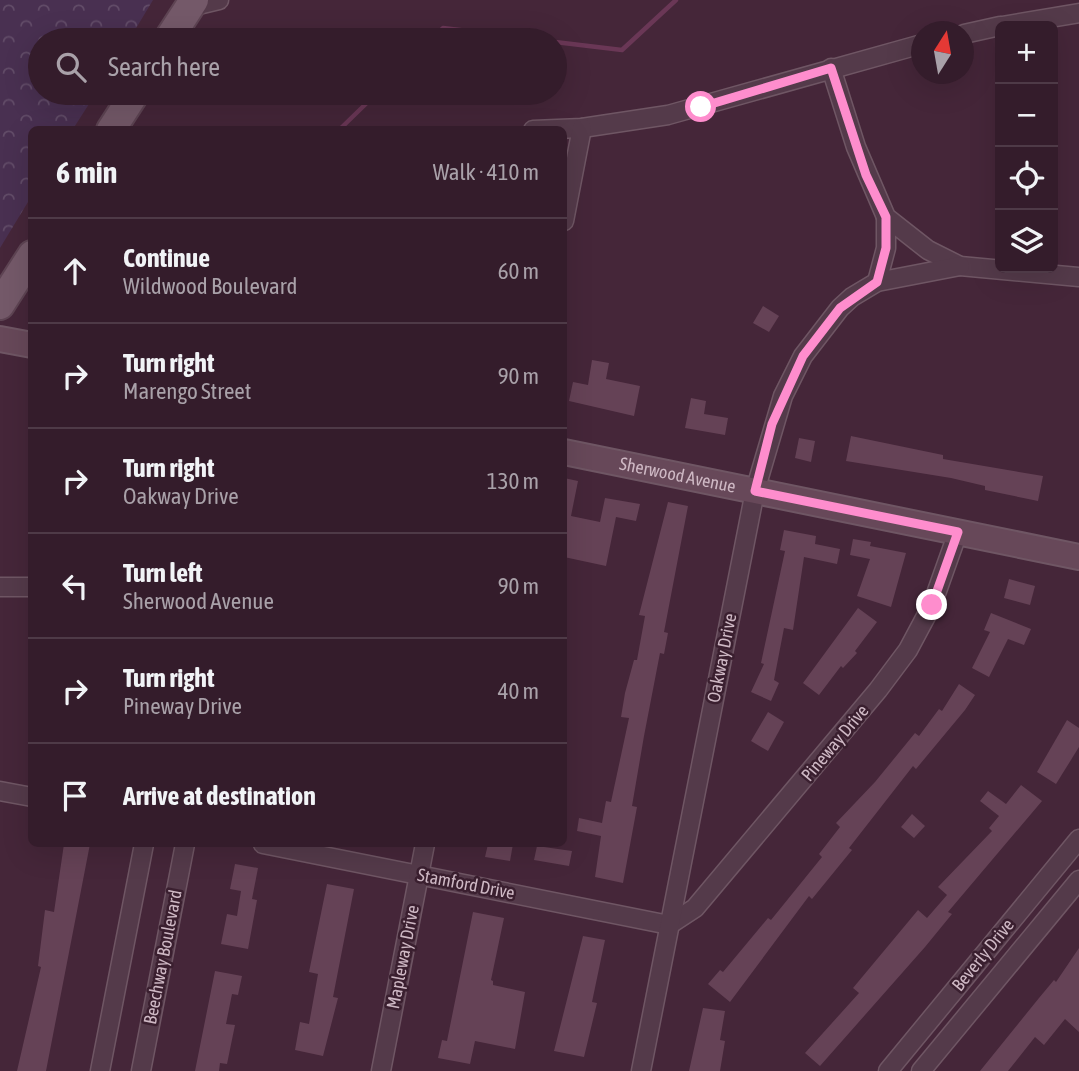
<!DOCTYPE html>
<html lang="en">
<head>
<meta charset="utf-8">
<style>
	:root { --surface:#341c2b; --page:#3c2533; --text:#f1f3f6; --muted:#a9a1a9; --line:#4e3a47 }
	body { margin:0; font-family:"Asap Condensed",sans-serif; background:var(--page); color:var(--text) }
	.controls { position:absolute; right:21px; top:21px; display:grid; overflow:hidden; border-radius:10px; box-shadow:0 7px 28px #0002 }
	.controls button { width:63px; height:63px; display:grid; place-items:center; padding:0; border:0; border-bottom:2px solid var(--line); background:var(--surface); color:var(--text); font:35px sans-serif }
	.compass { position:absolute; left:911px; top:21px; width:63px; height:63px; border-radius:50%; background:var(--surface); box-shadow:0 7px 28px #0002; rotate:11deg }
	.stop { position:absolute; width:21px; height:21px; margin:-16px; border:5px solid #fe8dcd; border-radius:50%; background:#fff }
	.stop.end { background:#fe8dcd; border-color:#fff; box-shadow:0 2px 7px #0008 }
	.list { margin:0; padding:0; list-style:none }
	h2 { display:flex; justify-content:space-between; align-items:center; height:91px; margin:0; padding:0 28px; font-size:30px }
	h2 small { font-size:23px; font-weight:400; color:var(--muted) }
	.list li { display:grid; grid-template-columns:46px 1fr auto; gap:21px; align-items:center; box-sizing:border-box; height:105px; padding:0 28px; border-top:2px solid var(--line) }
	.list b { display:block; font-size:26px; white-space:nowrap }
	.list p { margin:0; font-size:23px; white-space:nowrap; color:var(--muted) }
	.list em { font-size:23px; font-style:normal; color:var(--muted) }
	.icon { flex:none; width:38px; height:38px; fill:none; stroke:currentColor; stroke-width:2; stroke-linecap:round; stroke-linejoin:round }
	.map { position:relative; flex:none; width:1079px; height:1071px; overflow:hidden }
	.search { position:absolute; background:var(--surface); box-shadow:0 7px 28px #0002; left:28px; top:28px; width:539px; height:77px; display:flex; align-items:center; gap:18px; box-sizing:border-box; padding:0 24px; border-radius:38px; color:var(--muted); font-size:26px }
	.panel { position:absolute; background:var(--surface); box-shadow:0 7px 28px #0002; left:28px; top:126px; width:539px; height:721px; border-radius:10px }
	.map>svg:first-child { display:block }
	.forest { fill:url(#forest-crowns) }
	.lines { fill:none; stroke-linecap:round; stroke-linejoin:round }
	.stream { stroke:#6a3756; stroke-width:4.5 }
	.building { fill:#654256 }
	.street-casing { stroke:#6f5664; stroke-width:21 }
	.secondary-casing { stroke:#6f5664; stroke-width:28 }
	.primary-casing { stroke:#5e4453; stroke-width:32 }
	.street { stroke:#543a4a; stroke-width:18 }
	.secondary { stroke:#674859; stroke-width:24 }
	.primary { stroke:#745969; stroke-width:28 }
	.route { stroke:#fe8dcd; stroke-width:9 }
	.labels { text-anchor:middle; stroke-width:5; stroke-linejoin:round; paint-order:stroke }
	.street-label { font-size:18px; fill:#ceb8c4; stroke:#3a1f2f }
</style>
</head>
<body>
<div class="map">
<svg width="1079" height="1071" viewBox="0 0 1079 1071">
	<defs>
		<pattern id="forest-crowns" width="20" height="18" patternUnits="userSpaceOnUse" patternTransform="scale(1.75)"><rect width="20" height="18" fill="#493051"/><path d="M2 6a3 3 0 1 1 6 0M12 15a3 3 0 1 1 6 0" fill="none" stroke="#624c68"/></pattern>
	</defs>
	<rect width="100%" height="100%" fill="#452639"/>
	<!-- forest -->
	<polygon class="forest" points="0,0 153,0 129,40 40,40 40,93 96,93 73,129 32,130 31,197 0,248"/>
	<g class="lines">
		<!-- stream -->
		<g class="stream">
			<polyline points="431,40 443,28 542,40"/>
			<polyline points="555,42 622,50 676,0"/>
			<polyline points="339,130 377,93"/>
		</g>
	</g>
	<!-- building -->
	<g class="building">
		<polygon points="763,306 779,316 769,332 753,323"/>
		<polygon points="592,360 609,363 606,379 640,386 634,416 569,401 573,382 588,385"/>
		<polygon points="691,398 706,401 704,414 728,418 725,435 685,428"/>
		<polygon points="851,436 943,455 943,459 1043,476 1038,501 985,490 985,486 951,478 846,461"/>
		<polygon points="799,438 815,441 811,462 795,458"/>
		<polygon points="564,478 578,481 571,516 600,522 605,498 640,504 636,521 616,517 606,566 564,557"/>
		<polygon points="668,502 688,506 664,632 668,633 664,654 660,653 644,736 632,806 637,807 623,883 595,877 601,836 577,831 579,818 602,823 606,801 611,802 629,718 621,717 625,693 634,660 637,660 645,616 639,615"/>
		<polygon points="784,530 816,536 815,544 840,549 837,564 804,557 793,630 784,628 774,680 779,683 771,701 751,692 764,664 761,663 785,551 780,550"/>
		<polygon points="853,539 871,542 870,546 906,553 891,607 857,596 870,559 850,555"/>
		<polygon points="1009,579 1035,586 1030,605 1004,598"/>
		<polygon points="858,608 877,622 855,651 857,653 843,668 841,666 819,695 803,683"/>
		<polygon points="991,613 1031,629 1024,645 1008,639 989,677 972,668 990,632 984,630"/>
		<polygon points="959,684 975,695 965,710 916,769 913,766 849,848 852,850 812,899 809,896 730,1002 708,984 720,970 723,972 768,918 771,920 822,857 819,854 840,827 836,823 875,782 915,733 919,736 939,709 942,711"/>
		<polygon points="768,712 784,722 768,751 751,741"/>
		<polygon points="1067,720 1079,728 1079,747 1056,784 1037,772"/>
		<polygon points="1021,785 1042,801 948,912 952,914 925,947 820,1066 805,1053 859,993 853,988 918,910 927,918 947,895 938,887 992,831 989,828 999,816 980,801 988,791 1006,804"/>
		<polygon points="912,814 925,826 914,838 901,827"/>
		<polygon points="64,844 90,844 46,1071 17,1071 41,967 38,966 45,910 54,912"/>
		<polygon points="488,844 513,844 510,861 485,857"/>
		<polygon points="537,846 572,851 569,866 534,860"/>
		<polygon points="235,864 258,868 252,899 257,900 248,949 221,944 227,914 237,916 241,891 230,889"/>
		<polygon points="327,884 354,889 333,997 338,998 323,1056 295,1050 300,1022 309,1024 318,974 309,972"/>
		<polygon points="473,912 504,918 491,980 493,981 493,985 525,992 515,1049 475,1041 470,1064 438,1058 442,1040 447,1041"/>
		<polygon points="583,936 605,940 592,1002 597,1003 584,1057 554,1051"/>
		<polygon points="1079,948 1079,1032 1065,1019 1044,1045 1035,1037 1008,1071 980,1071 1039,998 1054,980 1056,982"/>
		<polygon points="215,971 242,976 238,995 232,994 226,1024 235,1025 227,1064 220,1063 219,1071 195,1071"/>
		<polygon points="703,1008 725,1011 720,1040 725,1041 720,1071 689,1071"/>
	</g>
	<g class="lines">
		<defs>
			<g id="street">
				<polyline points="190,7 219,0"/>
				<polyline points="1002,26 1079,13"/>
				<polyline points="964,34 1000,26"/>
				<polyline points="831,68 856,147 886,217 928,250 960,266 1079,277"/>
				<polyline points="533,130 582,128 668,115 922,44"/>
				<polyline points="564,221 582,128"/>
				<polyline points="877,282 886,248 886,217"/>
				<polyline points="0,587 32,587"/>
				<polyline points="0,791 32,797"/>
				<polyline points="263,844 669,925 695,908 878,690 908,650 932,605 958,532"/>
				<polyline points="100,1071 144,844"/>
				<polyline points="141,1071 185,844"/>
				<polyline points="381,1071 425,844"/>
				<polyline points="641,1071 755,491 783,396 803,356 840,308 852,297 877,282 960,266"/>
				<polyline points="888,1071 1079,839"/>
				<polyline points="921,1071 1079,880"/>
			</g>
			<g id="secondary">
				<polyline points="0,339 32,345"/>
				<path id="s1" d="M564 452 1079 557"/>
			</g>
			<g id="primary">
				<polyline points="168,40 194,0"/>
				<polyline points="111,130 135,93"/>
				<polyline points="0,305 32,255"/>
			</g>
		</defs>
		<!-- street casing -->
		<use href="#street" class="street-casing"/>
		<!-- secondary casing -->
		<use href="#secondary" class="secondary-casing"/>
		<!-- primary casing -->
		<use href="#primary" class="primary-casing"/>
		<!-- street -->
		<use href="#street" class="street"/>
		<!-- secondary -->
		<use href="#secondary" class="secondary"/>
		<!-- primary -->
		<use href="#primary" class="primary"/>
	</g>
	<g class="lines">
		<!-- route -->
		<polyline class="route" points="701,107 831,68 866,175 886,217 886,248 877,282 840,308 803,356 772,424 755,491 958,532 932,605"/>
	</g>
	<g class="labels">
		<!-- street labels -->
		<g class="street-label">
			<text dy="6" stroke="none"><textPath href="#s1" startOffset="116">Sherwood Avenue</textPath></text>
			<text transform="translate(722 658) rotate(-79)" y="6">Oakway Drive</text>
			<text transform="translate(835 743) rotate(-50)" y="6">Pineway Drive</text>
			<text transform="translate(466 884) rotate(11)" y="6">Stamford Drive</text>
			<text transform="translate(983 955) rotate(-51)" y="6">Beverly Drive</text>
			<text transform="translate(163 957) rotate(-79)" y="6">Beechway Boulevard</text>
			<text transform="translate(403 957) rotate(-79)" y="6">Mapleway Drive</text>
		</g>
	</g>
</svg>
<div class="controls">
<button>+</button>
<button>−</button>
<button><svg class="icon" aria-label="locate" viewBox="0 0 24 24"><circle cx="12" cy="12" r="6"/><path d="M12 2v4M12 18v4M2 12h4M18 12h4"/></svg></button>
<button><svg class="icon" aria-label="layers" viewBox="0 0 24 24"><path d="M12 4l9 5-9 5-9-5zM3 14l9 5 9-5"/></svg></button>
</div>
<svg class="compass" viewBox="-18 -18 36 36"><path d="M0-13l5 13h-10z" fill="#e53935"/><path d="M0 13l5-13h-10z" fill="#a9a1a9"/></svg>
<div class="stop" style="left:701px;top:107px"></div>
<div class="stop end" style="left:932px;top:605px"></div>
<div class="search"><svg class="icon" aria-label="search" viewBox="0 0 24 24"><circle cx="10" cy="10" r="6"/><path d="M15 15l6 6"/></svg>Search here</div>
<section class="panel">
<h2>6 min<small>Walk · 410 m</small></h2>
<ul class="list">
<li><svg class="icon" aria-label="ahead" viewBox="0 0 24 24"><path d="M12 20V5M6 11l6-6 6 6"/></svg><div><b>Continue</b><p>Wildwood Boulevard</p></div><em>60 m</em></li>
<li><svg class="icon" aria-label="right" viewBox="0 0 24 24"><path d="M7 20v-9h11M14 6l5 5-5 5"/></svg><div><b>Turn right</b><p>Marengo Street</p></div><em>90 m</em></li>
<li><svg class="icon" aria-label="right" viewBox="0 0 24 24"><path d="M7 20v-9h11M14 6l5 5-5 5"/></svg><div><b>Turn right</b><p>Oakway Drive</p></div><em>130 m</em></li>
<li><svg class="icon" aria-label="left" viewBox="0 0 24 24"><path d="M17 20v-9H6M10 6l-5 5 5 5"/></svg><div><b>Turn left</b><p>Sherwood Avenue</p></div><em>90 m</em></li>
<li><svg class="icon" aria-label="right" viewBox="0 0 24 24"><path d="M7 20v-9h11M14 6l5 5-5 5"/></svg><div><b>Turn right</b><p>Pineway Drive</p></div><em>40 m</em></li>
<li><svg class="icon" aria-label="arrive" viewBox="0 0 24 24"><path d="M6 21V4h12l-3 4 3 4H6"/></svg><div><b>Arrive at destination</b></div></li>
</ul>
</section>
</div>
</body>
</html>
